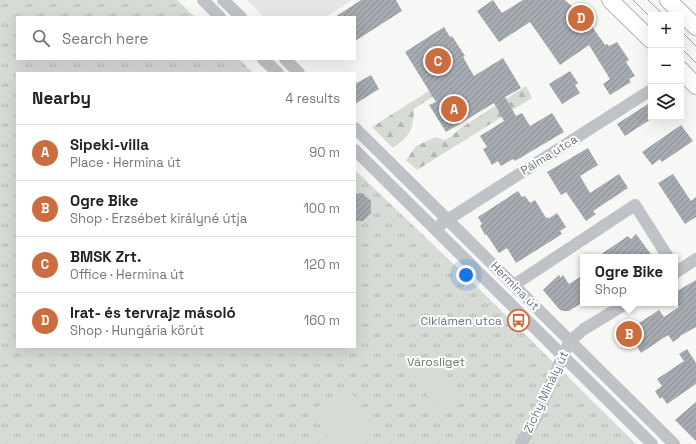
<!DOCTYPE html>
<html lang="en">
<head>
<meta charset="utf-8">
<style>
	:root { --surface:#fff; --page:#f2f2f2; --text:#222; --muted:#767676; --line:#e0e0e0; --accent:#cc6d40 }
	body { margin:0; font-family:"Space Grotesk",sans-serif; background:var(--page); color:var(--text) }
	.controls { position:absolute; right:12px; top:12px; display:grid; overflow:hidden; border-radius:0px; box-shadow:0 4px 16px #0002 }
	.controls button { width:36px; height:36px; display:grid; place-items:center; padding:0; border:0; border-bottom:1px solid var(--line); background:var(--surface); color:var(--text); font:20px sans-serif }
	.you { position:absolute; left:466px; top:275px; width:14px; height:14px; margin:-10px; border:3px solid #fff; border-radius:50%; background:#1a73e8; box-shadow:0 0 0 6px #1a73e833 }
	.badge { display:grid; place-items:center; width:26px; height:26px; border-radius:50%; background:var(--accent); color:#fff; font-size:13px; font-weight:700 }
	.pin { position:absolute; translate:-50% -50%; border:2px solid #fff; box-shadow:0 1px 4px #0006 }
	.popup { position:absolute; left:580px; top:254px; width:98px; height:52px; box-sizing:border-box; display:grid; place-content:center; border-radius:0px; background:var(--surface); filter:drop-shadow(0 1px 3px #0005); font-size:13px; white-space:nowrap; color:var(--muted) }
	.popup b { font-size:15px; color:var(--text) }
	.popup::after { content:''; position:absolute; left:50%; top:100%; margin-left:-8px; border:8px solid transparent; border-top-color:var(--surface) }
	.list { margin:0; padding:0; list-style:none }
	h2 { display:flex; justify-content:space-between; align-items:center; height:52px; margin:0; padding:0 16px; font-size:17px }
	h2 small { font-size:13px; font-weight:400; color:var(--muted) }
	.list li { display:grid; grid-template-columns:26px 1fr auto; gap:12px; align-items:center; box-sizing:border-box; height:56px; padding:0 16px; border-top:1px solid var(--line) }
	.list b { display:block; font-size:15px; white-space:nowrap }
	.list p { margin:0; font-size:13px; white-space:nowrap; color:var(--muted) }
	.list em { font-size:13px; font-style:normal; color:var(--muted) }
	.icon { flex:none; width:22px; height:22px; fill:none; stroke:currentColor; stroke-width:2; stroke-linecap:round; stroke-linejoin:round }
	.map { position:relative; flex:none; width:696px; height:444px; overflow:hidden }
	.search { position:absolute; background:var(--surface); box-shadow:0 4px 16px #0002; left:16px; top:16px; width:340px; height:44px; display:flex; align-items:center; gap:10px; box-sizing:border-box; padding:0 14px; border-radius:0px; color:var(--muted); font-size:15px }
	.panel { position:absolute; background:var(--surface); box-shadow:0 4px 16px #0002; left:16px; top:72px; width:340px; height:276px; border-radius:0px }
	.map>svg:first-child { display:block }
	.built { fill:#e5e6e5 }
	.forest { fill:url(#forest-firs) }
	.park { fill:url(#park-tufts) }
	.pitch { fill:#d6dbd5 }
	.building { fill:url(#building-hatch) }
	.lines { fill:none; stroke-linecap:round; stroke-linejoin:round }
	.major-casing { stroke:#b3b6ba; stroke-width:18 }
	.minor { stroke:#bfc2c6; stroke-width:12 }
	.major { stroke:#fff; stroke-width:16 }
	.tram { stroke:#9fa4aa; stroke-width:1 }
	.labels { text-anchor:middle; stroke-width:4; stroke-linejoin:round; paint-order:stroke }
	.street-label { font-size:12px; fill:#6a7582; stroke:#fff }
	.poi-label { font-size:12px; fill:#6a7582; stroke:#fff; text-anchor:end }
	.park-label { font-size:12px; fill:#6a7a68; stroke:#fff }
</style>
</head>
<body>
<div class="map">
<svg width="696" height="444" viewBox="0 0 696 444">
	<defs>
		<pattern id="forest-firs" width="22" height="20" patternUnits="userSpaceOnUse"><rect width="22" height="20" fill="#d6dbd5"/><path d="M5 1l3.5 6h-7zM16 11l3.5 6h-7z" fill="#b2b6b2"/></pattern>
		<pattern id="park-tufts" width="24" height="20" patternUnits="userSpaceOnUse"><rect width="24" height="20" fill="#d6dbd5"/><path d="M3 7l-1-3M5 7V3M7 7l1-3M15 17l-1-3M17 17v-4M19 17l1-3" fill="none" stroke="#b2b6b2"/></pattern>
		<pattern id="building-hatch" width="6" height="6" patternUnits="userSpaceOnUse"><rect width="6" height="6" fill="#a5abb1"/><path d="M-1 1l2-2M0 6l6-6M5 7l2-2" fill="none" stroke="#8a9095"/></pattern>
	</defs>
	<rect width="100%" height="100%" fill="#f7f7f5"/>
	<!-- built -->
	<polygon class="built" points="247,0 352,0 326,17 264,17"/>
	<!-- forest -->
	<g class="forest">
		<path d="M443 82 446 88 414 109C413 132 410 135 393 148L372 127Z"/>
		<polygon points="526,86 532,98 417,170 406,160 416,146 436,137 444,140 451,137 458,130"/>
	</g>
	<!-- park -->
	<polygon class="park" points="0,0 177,0 195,17 17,17 17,59 239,59 253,73 17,73 17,347 355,347 355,170 464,274 636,444 0,444"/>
	<!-- pitch -->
	<g class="pitch">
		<polygon points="435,355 459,395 435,409 411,369"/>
		<polygon points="348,387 376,431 355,444 332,444 311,411"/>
	</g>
	<!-- building -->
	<g class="building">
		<polygon points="361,0 396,0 402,11 355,41 355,17 335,17"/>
		<polygon points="493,0 502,13 523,0 565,0 576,10 579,8 605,45 607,44 609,46 617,42 629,60 626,62 635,76 629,79 631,82 610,95 603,84 610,79 589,45 560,65 530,22 499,42 477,11"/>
		<polygon points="444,27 450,37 452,36 465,56 463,57 474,76 503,58 521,88 505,97 516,116 522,113 530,126 552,113 564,132 515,161 513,159 501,166 498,161 492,165 483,149 487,147 480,136 504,121 494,103 446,132 429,105 436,102 405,52"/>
		<polygon points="570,71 578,83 575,85 580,93 562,104 549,84"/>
		<polygon points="371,75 379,89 355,104 355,84"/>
		<polygon points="651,102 651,119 625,136 617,124"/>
		<polygon points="681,125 693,141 662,162 660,159 652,165 642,152"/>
		<polygon points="588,148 598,165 580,176 590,193 619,174 628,188 593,211 596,214 586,221 566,192 561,195 547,172"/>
		<polygon points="673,174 691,201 696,197 696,217 685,224 658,183"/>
		<polygon points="518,191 522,197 525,196 530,203 535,200 546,218 548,217 548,219 557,213 566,227 560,231 562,234 516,263 507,248 499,253 486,234 485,235 480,226 482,224 478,217"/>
		<polygon points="362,193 371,201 371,213 363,221 355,221 355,194"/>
		<polygon points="636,234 653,257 597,257 628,236 631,239"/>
		<polygon points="559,275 561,278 563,275 569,284 583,275 583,302 569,311 563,311 559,309 543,290"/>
		<polygon points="696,280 696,327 680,336 680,337 673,342 668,335 641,353 636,345 631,348 622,334 659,310 664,317 679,307 675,300 675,295 679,293 677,291"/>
		<polygon points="687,349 696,363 696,384 667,404 662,397 660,399 655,391 662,386 657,379 684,361 679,354"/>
		<polygon points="696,402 696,441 675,420"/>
	</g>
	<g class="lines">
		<defs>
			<g id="major">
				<polyline points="610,0 651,40"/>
				<polyline points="668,0 696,27"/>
				<polyline points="681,70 696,86"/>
			</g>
		</defs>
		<!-- major casing -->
		<use href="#major" class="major-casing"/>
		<!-- minor -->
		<g class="minor">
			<polyline points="203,0 220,17"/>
			<polyline points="223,0 241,17"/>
			<polyline points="263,59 278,73"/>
			<polyline points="285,59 299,73"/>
			<polyline points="355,128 674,444"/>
			<polyline points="355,150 652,444"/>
			<polyline points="440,225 447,220 651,90"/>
			<polyline points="675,273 696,259"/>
			<polyline points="514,285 635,205 668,257"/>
			<polyline points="521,444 537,416 563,355 570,341 584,329 627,303"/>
		</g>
		<!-- major -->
		<use href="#major" class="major"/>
		<!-- tram -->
		<g class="tram">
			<polyline points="633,0 651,18"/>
			<polyline points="648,0 664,15"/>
			<polyline points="681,31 696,46"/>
			<polyline points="681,48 696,63"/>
		</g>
	</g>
	<!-- icons -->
	<defs>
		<symbol id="bus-ring" viewBox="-11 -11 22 22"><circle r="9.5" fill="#fff" stroke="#cc6d40" stroke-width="1.5"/><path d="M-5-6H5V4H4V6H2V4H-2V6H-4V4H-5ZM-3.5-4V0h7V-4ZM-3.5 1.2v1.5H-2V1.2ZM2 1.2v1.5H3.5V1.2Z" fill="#cc6d40"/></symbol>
	</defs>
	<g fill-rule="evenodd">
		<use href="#bus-ring" x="506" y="308" width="25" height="25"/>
	</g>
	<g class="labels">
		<!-- street labels -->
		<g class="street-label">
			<text transform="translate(549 155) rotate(-32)" y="4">Pálma utca</text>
			<text transform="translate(515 286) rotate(45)" y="4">Hermina út</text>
			<text transform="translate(546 392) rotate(-65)" y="4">Zichy Mihály út</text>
		</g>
		<!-- poi labels -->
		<g class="poi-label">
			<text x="502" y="325">Ciklámen utca</text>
		</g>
		<!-- park labels -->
		<g class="park-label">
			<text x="436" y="366">Városliget</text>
		</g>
	</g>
</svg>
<div class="controls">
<button>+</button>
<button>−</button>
<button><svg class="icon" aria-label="layers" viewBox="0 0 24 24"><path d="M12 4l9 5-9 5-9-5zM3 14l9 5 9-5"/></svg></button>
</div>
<div class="you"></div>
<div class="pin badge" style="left:454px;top:109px">A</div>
<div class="pin badge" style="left:629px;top:334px">B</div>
<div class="popup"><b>Ogre Bike</b>Shop</div>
<div class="pin badge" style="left:438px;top:61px">C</div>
<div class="pin badge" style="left:581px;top:18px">D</div>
<div class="search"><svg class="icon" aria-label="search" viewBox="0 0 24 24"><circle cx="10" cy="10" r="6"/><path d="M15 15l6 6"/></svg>Search here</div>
<section class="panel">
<h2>Nearby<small>4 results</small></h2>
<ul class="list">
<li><span class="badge">A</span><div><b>Sipeki-villa</b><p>Place · Hermina út</p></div><em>90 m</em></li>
<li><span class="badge">B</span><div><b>Ogre Bike</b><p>Shop · Erzsébet királyné útja</p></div><em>100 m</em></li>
<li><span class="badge">C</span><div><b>BMSK Zrt.</b><p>Office · Hermina út</p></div><em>120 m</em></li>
<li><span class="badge">D</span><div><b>Irat- és tervrajz másoló</b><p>Shop · Hungária körút</p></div><em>160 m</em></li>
</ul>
</section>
</div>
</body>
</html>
